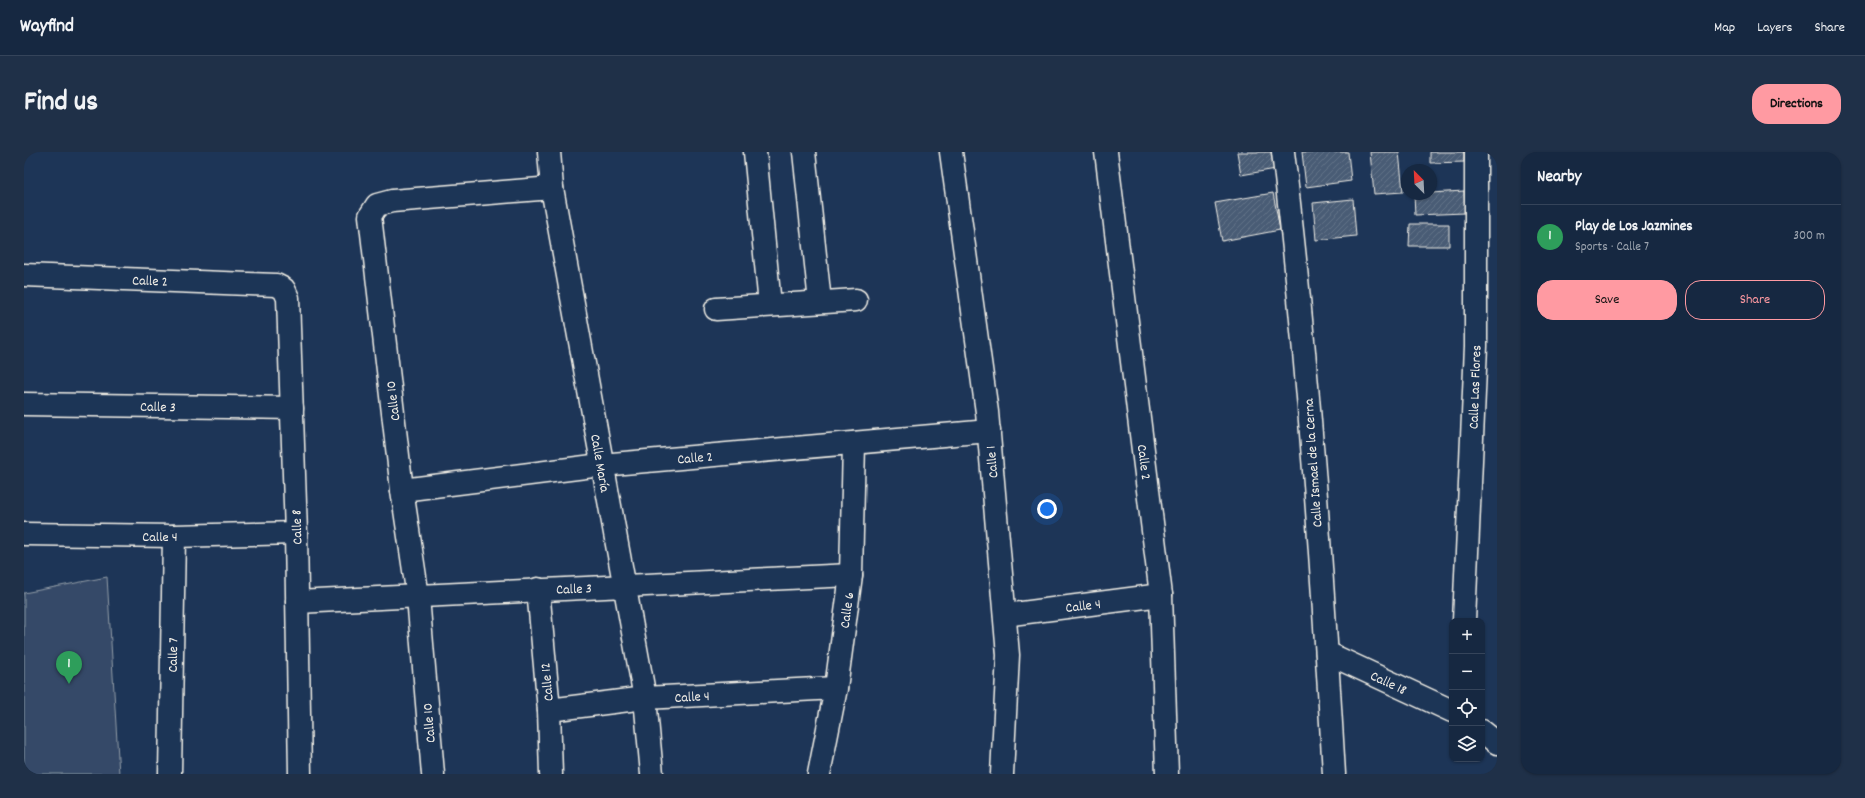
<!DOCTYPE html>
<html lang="en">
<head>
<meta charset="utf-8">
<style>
	:root { --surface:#162841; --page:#1f3048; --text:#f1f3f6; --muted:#9ea6b1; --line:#35445a; --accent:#ff9aa2 }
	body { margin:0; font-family:Dekko,sans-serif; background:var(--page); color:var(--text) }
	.controls { position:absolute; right:12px; bottom:12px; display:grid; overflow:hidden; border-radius:8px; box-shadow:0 1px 3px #0004 }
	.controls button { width:36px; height:36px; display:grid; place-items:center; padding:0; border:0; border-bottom:1px solid var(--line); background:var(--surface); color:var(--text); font:20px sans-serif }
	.compass { position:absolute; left:1377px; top:12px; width:36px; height:36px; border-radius:50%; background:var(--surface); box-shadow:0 1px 3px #0004; rotate:336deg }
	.you { position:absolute; left:1023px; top:357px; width:14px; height:14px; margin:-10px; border:3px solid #fff; border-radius:50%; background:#1a73e8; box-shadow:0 0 0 6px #1a73e833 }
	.badge { display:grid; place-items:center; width:26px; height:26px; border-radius:50%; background:var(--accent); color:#fff; font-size:13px; font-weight:700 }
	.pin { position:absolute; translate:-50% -33px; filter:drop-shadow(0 1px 2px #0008) }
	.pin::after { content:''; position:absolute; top:21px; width:14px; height:12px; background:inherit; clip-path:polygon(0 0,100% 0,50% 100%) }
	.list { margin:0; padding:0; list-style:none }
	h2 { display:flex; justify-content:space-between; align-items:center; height:52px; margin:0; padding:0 16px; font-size:17px }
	h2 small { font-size:13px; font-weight:400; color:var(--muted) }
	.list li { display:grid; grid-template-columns:26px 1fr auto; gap:12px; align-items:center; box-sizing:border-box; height:64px; padding:0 16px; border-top:1px solid var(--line) }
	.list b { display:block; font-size:15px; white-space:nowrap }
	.list p { margin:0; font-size:13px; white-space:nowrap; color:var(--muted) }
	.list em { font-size:13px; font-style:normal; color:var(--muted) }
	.actions { display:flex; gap:8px; padding:12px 16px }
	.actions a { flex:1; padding:9px 0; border:1px solid var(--accent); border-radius:16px; text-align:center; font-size:14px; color:var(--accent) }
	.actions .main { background:var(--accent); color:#111 }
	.icon { flex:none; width:22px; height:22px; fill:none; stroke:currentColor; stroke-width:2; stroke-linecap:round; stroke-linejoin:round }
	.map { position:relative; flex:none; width:1473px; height:622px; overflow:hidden; border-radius:16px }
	header { display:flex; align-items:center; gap:24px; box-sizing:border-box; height:56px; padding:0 20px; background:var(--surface); border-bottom:1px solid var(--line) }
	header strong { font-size:19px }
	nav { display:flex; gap:22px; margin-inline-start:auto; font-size:14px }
	.intro { display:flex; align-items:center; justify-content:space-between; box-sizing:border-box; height:96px; padding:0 24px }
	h1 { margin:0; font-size:28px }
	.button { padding:10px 18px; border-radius:16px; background:var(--accent); color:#111; font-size:14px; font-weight:700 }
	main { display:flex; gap:24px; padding:0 24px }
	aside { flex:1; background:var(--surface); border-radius:16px; box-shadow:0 1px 3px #0004 }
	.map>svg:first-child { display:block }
	.garden { fill:#354a67; stroke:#949ea8 }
	.building { fill:url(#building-hatch); stroke:#f4f1e8 }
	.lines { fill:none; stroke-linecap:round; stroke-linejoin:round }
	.minor-casing { stroke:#f4f1e8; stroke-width:25 }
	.minor { stroke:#1d3557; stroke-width:22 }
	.labels { text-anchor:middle; stroke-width:3; stroke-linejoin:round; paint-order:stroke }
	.street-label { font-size:14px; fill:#f4f1e8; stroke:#1d3557 }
</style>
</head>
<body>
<header>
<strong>Wayfind</strong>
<nav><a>Map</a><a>Layers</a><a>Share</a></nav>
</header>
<div class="intro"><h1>Find us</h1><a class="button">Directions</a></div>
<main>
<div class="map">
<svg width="1473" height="622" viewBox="0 0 1473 622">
	<defs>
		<pattern id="building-hatch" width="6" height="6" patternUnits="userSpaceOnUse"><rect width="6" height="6" fill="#485b74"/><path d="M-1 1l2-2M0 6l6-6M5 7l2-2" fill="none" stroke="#637388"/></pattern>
	</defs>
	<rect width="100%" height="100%" fill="#1d3557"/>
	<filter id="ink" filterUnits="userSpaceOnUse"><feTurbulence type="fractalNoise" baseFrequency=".025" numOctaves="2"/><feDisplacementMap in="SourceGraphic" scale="8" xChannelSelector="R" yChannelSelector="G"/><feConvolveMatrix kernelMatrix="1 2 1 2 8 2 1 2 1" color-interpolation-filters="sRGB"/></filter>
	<g filter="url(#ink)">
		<!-- garden -->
		<polygon class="garden" points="83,425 95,622 0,622 0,441"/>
		<!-- building -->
		<g class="building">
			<polygon points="1213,0 1249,0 1252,17 1217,23"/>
			<polygon points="1278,0 1324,0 1327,29 1282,35"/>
			<polygon points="1346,0 1375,0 1379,40 1350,42"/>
			<polygon points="1406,0 1440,0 1440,10 1406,11"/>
			<polygon points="1440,39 1441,61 1391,63 1390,42"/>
			<polygon points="1249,41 1256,78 1198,89 1191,51"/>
			<polygon points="1329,47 1332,84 1292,88 1289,51"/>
			<polygon points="1386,72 1425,72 1425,94 1385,94"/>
		</g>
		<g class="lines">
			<defs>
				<g id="minor">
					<polyline points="525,0 528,36 621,546 628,622"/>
					<polyline points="731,0 746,153"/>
					<polyline points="780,0 796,150"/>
					<polyline points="927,0 963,260 984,503 978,622"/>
					<polyline points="1082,0 1137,443 1143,622"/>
					<path d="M1259 0C1284 206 1298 415 1310 622"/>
					<polyline points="0,123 252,133 260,137 264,146 272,381 276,622"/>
					<polyline points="692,157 832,148"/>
					<polyline points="0,252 268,256"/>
					<polyline points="378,338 577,313 965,279"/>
					<polyline points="0,382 150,384 272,381"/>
					<polyline points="514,437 525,558 527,622"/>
					<polyline points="273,450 827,423"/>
					<polyline points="981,463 1137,443"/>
					<polyline points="1440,469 1452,194 1452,0"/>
					<polyline points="1303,501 1428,559"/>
					<polyline points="525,558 621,546 812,536"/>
					<polyline points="1458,579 1473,591"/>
					<polyline points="146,622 150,384"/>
					<polyline points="409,622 394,445 378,338 346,64 353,53 368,49 528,36"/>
					<polyline points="795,622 812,536 827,423 830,291"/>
				</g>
			</defs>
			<!-- minor casing -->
			<use href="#minor" class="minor-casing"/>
			<!-- minor -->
			<use href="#minor" class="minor"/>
		</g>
	</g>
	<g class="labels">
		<!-- street labels -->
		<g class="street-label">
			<text transform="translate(126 128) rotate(2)" y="5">Calle 2</text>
			<text transform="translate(1450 235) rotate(-88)" y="5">Calle Las Flores</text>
			<text transform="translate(368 249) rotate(-97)" y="5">Calle 10</text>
			<text transform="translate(134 254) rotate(1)" y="5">Calle 3</text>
			<text transform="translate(671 305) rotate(-5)" y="5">Calle 2</text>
			<text transform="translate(967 310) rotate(-95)" y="5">Calle 1</text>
			<text transform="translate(1121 310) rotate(83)" y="5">Calle 2</text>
			<text transform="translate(577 311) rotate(80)" y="5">Calle María</text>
			<text transform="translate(1288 311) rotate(-94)" y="5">Calle Ismael de la Cerna</text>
			<text transform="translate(272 375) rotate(-92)" y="5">Calle 8</text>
			<text x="136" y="389">Calle 4</text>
			<text transform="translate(550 436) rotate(-2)" y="5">Calle 3</text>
			<text transform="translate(1059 453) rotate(-7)" y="5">Calle 4</text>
			<text transform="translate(822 458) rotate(-82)" y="5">Calle 6</text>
			<text transform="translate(148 503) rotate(-89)" y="5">Calle 7</text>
			<text transform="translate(522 530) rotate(-95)" y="5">Calle 12</text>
			<text transform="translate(1365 530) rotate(25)" y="5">Calle 18</text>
			<text transform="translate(668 544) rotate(-3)" y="5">Calle 4</text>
			<text transform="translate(404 571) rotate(-95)" y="5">Calle 10</text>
		</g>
	</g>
</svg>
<div class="controls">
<button>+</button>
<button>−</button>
<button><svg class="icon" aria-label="locate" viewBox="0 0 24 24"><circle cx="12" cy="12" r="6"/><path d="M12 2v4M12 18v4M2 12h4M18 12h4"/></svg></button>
<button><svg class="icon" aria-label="layers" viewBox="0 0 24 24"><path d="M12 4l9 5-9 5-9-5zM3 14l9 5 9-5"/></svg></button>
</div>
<svg class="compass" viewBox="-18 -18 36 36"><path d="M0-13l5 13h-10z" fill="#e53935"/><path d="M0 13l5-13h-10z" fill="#9ea6b1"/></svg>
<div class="you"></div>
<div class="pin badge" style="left:45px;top:532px;background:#2e9e5b">1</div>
</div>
<aside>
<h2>Nearby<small></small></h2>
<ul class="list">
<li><span class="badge" style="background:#2e9e5b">1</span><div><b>Play de Los Jazmines</b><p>Sports · Calle 7</p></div><em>300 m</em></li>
</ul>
<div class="actions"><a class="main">Save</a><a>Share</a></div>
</aside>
</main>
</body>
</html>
